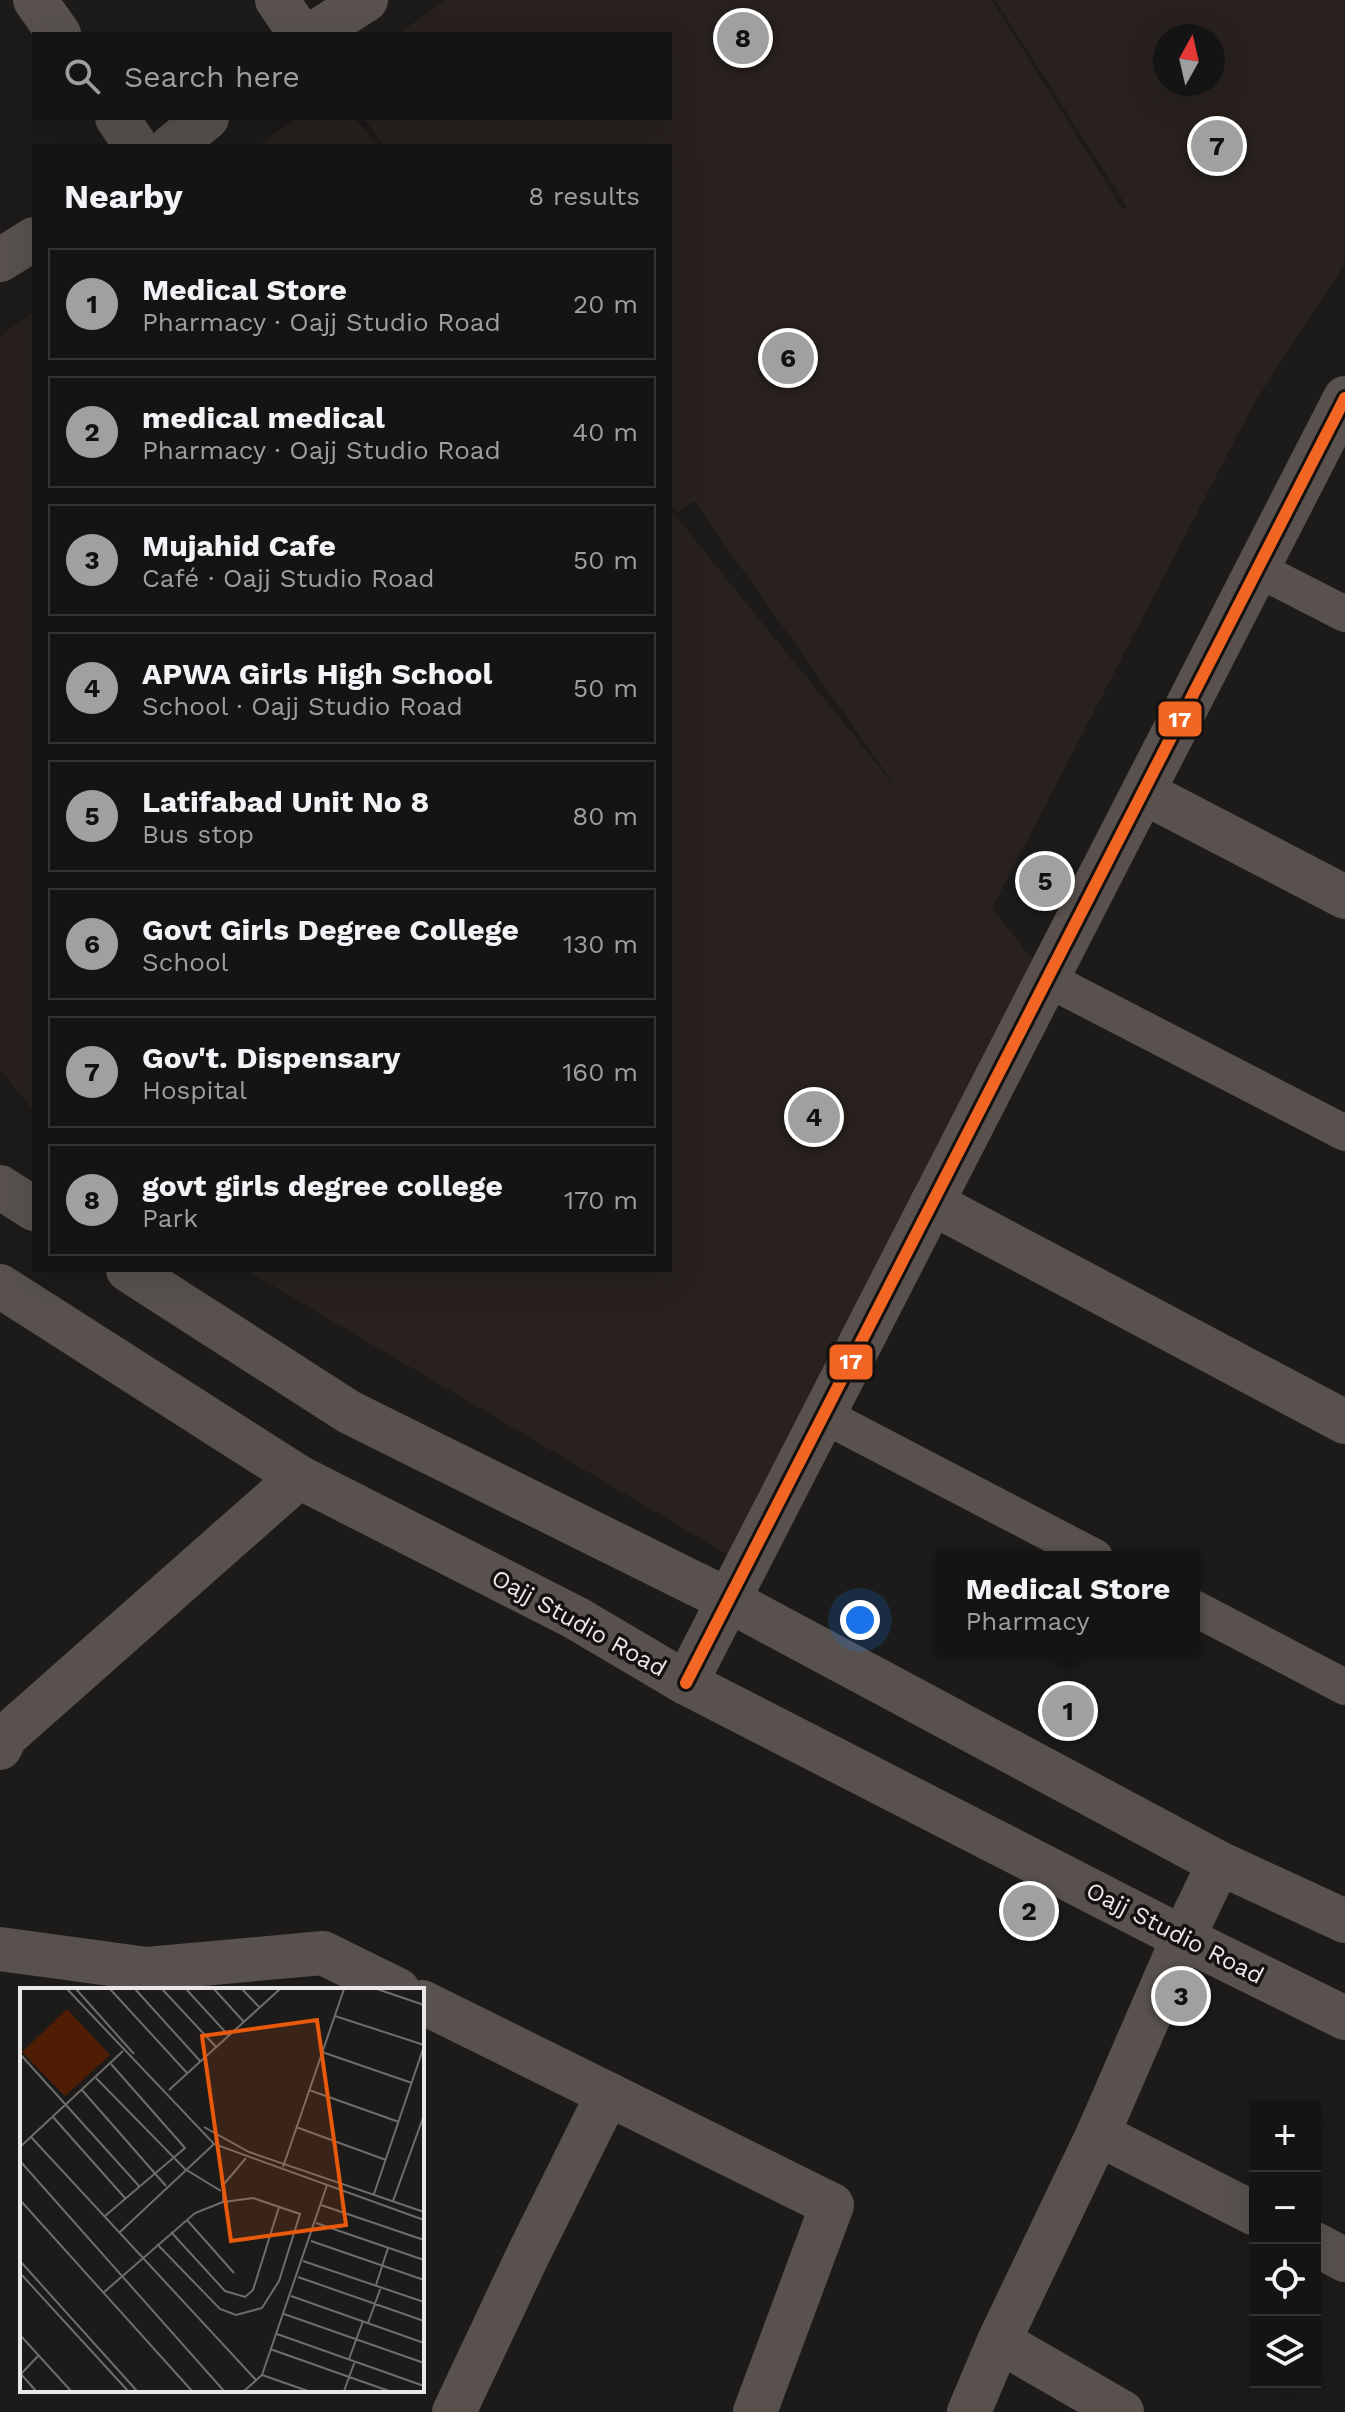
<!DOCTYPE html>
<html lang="en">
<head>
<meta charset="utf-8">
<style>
	:root { --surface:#151414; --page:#1e1d1d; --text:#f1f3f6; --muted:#9d9ea0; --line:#343334; --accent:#a1a09f }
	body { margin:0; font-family:"Work Sans",sans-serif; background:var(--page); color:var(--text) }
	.controls { position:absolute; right:24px; bottom:24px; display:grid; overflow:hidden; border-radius:0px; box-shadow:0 8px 32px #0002 }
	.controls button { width:72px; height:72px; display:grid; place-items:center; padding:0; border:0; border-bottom:2px solid var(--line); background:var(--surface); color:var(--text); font:40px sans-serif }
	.compass { position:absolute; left:1153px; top:24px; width:72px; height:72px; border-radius:50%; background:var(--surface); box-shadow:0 8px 32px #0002; rotate:8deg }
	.you { position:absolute; left:860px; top:1620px; width:28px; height:28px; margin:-20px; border:6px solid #fff; border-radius:50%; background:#1a73e8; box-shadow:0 0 0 12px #1a73e833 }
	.badge { display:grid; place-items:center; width:52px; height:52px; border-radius:50%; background:var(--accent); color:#111; font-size:26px; font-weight:700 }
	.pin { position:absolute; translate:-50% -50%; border:4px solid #fff; box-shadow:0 2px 8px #0006 }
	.popup { position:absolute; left:936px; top:1551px; width:264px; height:104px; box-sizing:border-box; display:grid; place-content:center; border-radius:0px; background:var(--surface); filter:drop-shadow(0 2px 6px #0005); font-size:26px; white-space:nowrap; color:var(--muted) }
	.popup b { font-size:30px; color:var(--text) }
	.popup::after { content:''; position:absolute; left:50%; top:100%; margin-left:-16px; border:16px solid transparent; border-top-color:var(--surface) }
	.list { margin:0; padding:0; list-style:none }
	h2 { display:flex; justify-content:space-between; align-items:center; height:104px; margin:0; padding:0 32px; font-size:34px }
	h2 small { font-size:26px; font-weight:400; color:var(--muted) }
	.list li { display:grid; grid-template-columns:52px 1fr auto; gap:24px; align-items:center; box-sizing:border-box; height:112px; margin:0 16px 16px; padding:0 16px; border:2px solid var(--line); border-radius:0px }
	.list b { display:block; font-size:30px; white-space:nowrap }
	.list p { margin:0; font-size:26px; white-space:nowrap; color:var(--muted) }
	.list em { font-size:26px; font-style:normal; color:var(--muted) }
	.icon { flex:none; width:44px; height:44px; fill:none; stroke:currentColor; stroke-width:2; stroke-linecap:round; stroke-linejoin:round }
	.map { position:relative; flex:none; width:1345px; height:2412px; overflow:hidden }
	.search { position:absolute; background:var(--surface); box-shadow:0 8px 32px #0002; left:32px; top:32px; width:640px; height:88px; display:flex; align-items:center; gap:20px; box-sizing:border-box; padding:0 28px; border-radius:0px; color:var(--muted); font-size:30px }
	.panel { position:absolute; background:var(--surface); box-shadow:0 8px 32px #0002; left:32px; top:144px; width:640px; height:1128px; border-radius:0px }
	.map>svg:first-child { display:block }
	.built { fill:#28211d; fill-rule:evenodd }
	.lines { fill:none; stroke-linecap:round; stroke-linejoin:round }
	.service { stroke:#58514d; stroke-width:36 }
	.minor { stroke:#58514d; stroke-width:44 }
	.tertiary { stroke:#58514d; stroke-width:44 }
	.bus-1-casing { stroke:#141110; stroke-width:18 }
	.bus-1 { stroke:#f26522; stroke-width:12 }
	.labels { text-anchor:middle; stroke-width:7; stroke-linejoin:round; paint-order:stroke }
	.street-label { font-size:24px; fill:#e9e7e7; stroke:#141110 }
	.inset-road { fill:none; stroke:#6e6d6c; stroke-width:2 }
	.view { fill:#e8590c; fill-opacity:0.15; stroke:#e8590c; stroke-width:4 }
	.inset-edge { fill:none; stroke:#e9e7e7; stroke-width:4 }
	.line-badge { stroke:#141110; stroke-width:3 }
	.badge-label { font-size:22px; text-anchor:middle; font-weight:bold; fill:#fff }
</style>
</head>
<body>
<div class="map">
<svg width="1345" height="2412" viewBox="0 0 1345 2412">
	<rect width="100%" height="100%" fill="#1c1b1a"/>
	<!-- built -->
	<g class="built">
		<path d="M446 0H992L1123 210 1127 207 995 0H1345V263L1253 405 992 908 1036 964 730 1556 246 1270H670V509L898 790 694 501 677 513 670 504V146H385L363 118H670V34H398ZM1165 36H1213V84H1165Z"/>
		<polygon points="296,118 355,118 378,146 258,146"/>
		<polygon points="34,311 34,1112 0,1069 0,336"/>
	</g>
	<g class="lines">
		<!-- service -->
		<g class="service">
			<polyline points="1257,569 1345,614"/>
			<polyline points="1047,979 1345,1133"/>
			<polyline points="823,1415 1095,1557"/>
			<polyline points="1194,1608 1345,1687"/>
		</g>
		<!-- minor -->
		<g class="minor">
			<polyline points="35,0 59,34"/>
			<polyline points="277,0 300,34"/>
			<polyline points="117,118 136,146"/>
			<polyline points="1143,792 1345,897"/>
			<polyline points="932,1203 1345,1422"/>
			<polyline points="0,1748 6,1736 299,1477"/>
			<polyline points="1183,1938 1219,1863"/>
			<polyline points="0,1949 147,1969 323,1953 398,1990"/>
			<polyline points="422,2002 832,2205 755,2412"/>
			<polyline points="1098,2134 1255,2214"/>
			<polyline points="1315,2244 1345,2260"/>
			<polyline points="999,2341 1122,2412"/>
			<polyline points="454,2412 527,2257 608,2094"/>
		</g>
		<!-- tertiary -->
		<g class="tertiary">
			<polyline points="313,34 366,0"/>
			<polyline points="172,146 207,118"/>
			<polyline points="0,260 34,239"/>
			<polyline points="0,1187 34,1209"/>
			<polyline points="128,1270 349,1412 728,1600 1219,1863 1345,1921"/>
			<polyline points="0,1286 299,1477 576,1618 686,1683 1183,1938 1345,2018"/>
			<polyline points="686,1683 1345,398"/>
			<polyline points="969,2412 999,2341 1098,2134 1183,1938"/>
		</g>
		<defs>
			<polyline id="bus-1" points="686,1683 1345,398"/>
		</defs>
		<!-- bus-1 casing -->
		<use href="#bus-1" class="bus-1-casing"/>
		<!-- bus-1 -->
		<use href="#bus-1" class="bus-1"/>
	</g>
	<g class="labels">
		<!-- street labels -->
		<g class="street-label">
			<text transform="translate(579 1623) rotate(29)" y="8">Oajj Studio Road</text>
			<text transform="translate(1175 1933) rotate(27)" y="8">Oajj Studio Road</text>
		</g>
	</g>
	<!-- overview -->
	<g transform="translate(20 1988)">
		<rect width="404" height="404" fill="#1c1b1a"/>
		<path d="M47 21 90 67 45 108 2 64Z" fill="#4f1d04"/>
		<path class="inset-road" d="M47 1 194 156 404 232M56 1 114 66M90 1 168 86M115 1 181 74M142 1 197 60M166 1 209 48M194 1 224 34M222 1 240 20M357 1 404 17M315 28 404 57M302 64 392 95M0 66 119 198M76 90 165 181 201 203M62 102 146 198M149 102 260 1M289 102 379 134M33 129 105 210M184 139 229 164 404 224M276 139 366 172M11 149 236 392M0 159 103 63M0 173 204 403M263 179 324 1M354 206 404 58M0 212 172 403M373 213 404 127M301 217 404 252M85 228 165 160 91 76M167 232 214 285M296 235 404 272M100 244 194 156M151 244 205 303 225 309 233 302 259 219M291 253 404 292M137 256 200 321 216 327 242 320 259 293 280 226 233 210 203 214 204 196 226 170M0 273 117 403M283 273 404 314M0 285 108 403M278 289 404 333M356 297 368 260M83 305 175 225 203 214M271 308 404 355M264 326 404 375M348 335 361 299M257 346 404 398M0 347 51 403M250 361 369 403M329 371 343 333M0 385 16 403M0 387 19 367M242 387 288 403M224 403 242 387 307 197M324 403 335 373"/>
		<path class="view" d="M297 32 326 237 211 253 182 48Z"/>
		<rect width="404" height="404" class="inset-edge"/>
	</g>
	<g class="line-badge">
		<rect x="1157" y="700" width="46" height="38" rx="8" fill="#f26522"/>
		<rect x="828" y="1343" width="46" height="38" rx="8" fill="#f26522"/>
	</g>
	<g class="badge-label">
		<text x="1180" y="727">17</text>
		<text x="851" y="1369">17</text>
	</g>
</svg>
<div class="controls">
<button>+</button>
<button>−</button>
<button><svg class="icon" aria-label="locate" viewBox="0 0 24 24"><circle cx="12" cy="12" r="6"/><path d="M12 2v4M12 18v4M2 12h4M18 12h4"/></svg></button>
<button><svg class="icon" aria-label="layers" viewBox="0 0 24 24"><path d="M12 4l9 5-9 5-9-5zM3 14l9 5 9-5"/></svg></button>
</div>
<svg class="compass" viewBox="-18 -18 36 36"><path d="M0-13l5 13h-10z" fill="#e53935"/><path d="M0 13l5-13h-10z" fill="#9d9ea0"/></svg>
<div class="you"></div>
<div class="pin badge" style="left:1068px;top:1711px">1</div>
<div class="popup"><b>Medical Store</b>Pharmacy</div>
<div class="pin badge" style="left:1029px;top:1911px">2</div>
<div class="pin badge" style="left:1181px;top:1996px">3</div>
<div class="pin badge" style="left:814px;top:1117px">4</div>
<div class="pin badge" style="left:1045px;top:881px">5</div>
<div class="pin badge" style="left:788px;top:358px">6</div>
<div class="pin badge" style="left:1217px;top:146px">7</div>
<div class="pin badge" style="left:743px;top:38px">8</div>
<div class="search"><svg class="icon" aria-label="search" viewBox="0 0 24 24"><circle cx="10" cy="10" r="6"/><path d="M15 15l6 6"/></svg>Search here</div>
<section class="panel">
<h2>Nearby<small>8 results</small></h2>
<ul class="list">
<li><span class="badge">1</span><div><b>Medical Store</b><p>Pharmacy · Oajj Studio Road</p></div><em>20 m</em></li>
<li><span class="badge">2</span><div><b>medical medical</b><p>Pharmacy · Oajj Studio Road</p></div><em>40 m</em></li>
<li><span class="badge">3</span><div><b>Mujahid Cafe</b><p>Café · Oajj Studio Road</p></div><em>50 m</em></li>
<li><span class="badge">4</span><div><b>APWA Girls High School</b><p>School · Oajj Studio Road</p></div><em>50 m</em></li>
<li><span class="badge">5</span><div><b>Latifabad Unit No 8</b><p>Bus stop</p></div><em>80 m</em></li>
<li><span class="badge">6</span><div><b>Govt Girls Degree College</b><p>School</p></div><em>130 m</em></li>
<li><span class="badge">7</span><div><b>Gov't. Dispensary</b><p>Hospital</p></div><em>160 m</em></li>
<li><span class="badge">8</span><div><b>govt girls degree college</b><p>Park</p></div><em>170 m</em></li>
</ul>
</section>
</div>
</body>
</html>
